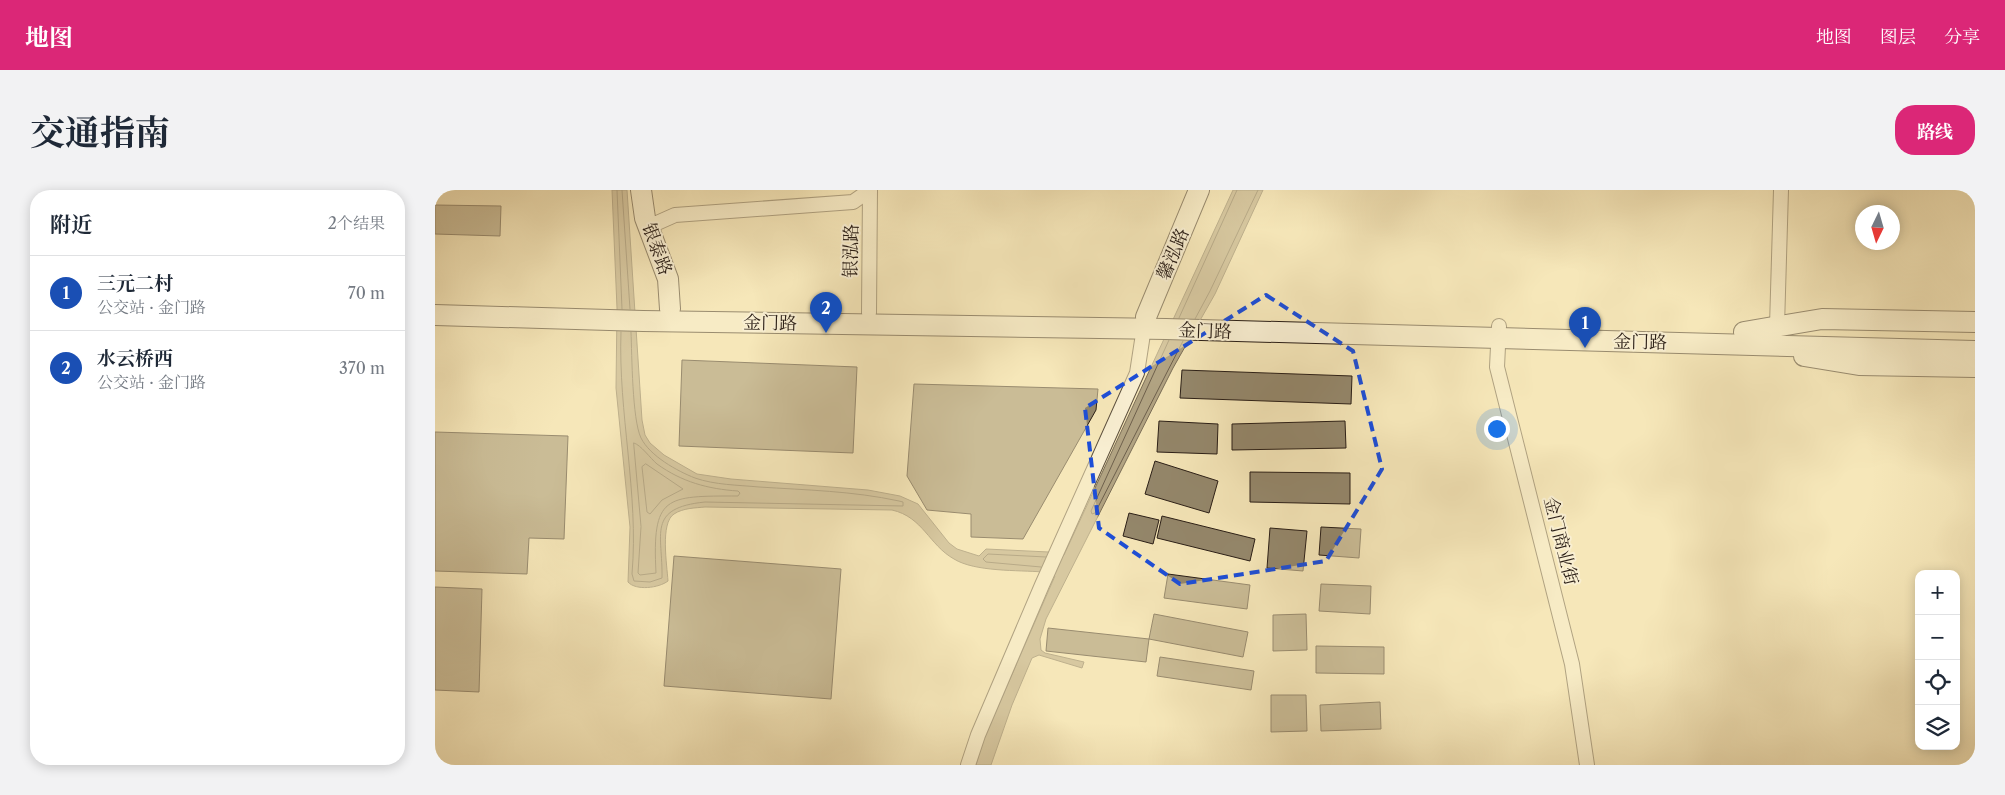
<!DOCTYPE html>
<html lang="zh">
<head>
<meta charset="utf-8">
<style>
	:root { --surface:#fff; --page:#f2f2f3; --text:#1f2937; --muted:#747a83; --line:#e0e1e3; --accent:#db2777 }
	body { margin:0; font-family:"Libre Caslon Text","Noto Serif SC",serif; background:var(--page); color:var(--text) }
	.controls { position:absolute; right:15px; bottom:15px; display:grid; overflow:hidden; border-radius:10px; box-shadow:0 2px 12px #0003 }
	.controls button { width:45px; height:45px; display:grid; place-items:center; padding:0; border:0; border-bottom:1px solid var(--line); background:var(--surface); color:var(--text); font:25px sans-serif }
	.compass { position:absolute; left:1420px; top:15px; width:45px; height:45px; border-radius:50%; background:var(--surface); box-shadow:0 2px 12px #0003; rotate:185deg }
	.you { position:absolute; left:1061px; top:238px; width:18px; height:18px; margin:-12px; border:4px solid #fff; border-radius:50%; background:#1a73e8; box-shadow:0 0 0 8px #1a73e833 }
	.badge { display:grid; place-items:center; width:32px; height:32px; border-radius:50%; background:var(--accent); color:#fff; font-size:16px; font-weight:700 }
	.pin { position:absolute; translate:-50% -41px; filter:drop-shadow(0 1px 2px #0008) }
	.pin::after { content:''; position:absolute; top:26px; width:18px; height:15px; background:inherit; clip-path:polygon(0 0,100% 0,50% 100%) }
	.list { margin:0; padding:0; list-style:none }
	h2 { display:flex; justify-content:space-between; align-items:center; height:65px; margin:0; padding:0 20px; font-size:21px }
	h2 small { font-size:16px; font-weight:400; color:var(--muted) }
	.list li { display:grid; grid-template-columns:32px 1fr auto; gap:15px; align-items:center; box-sizing:border-box; height:75px; padding:0 20px; border-top:1px solid var(--line) }
	.list b { display:block; font-size:19px; white-space:nowrap }
	.list p { margin:0; font-size:16px; white-space:nowrap; color:var(--muted) }
	.list em { font-size:16px; font-style:normal; color:var(--muted) }
	.icon { flex:none; width:28px; height:28px; fill:none; stroke:currentColor; stroke-width:2; stroke-linecap:round; stroke-linejoin:round }
	.map { position:relative; flex:none; width:1540px; height:575px; overflow:hidden; border-radius:20px }
	header { display:flex; align-items:center; gap:30px; box-sizing:border-box; height:70px; padding:0 25px; background:var(--accent); color:#fff }
	header strong { font-size:24px }
	nav { display:flex; gap:28px; margin-inline-start:auto; font-size:18px }
	.intro { display:flex; align-items:center; justify-content:space-between; box-sizing:border-box; height:120px; padding:0 30px }
	h1 { margin:0; font-size:35px }
	.button { padding:12px 22px; border-radius:20px; background:var(--accent); color:#fff; font-size:18px; font-weight:700 }
	main { display:flex; gap:30px; padding:0 30px }
	aside { flex:1; background:var(--surface); border-radius:20px; box-shadow:0 2px 12px #0003 }
	.map>svg:first-child { display:block }
	.water { fill:#b1a382; stroke:#7b6e57 }
	.lines { fill:none; stroke-linecap:round; stroke-linejoin:round }
	.shore { stroke:#6e604c; stroke-width:1 }
	.building { fill:#94876b; stroke:#2a1e16 }
	.street-casing { stroke:#5d503f; stroke-width:16 }
	.secondary-casing { stroke:#2a1e16; stroke-width:22 }
	.street { stroke:#f9efd2; stroke-width:14 }
	.secondary { stroke:#f9efd2; stroke-width:20 }
	.marked { fill:none; stroke:#1d4ed8; stroke-width:4; stroke-dasharray:10 6; stroke-linejoin:round }
	.labels { text-anchor:middle; stroke-width:4; stroke-linejoin:round; paint-order:stroke }
	.street-label { font-size:18px; fill:#2a1e16; stroke:#f9efd2 }
</style>
</head>
<body>
<header>
<strong>地图</strong>
<nav><a>地图</a><a>图层</a><a>分享</a></nav>
</header>
<div class="intro"><h1>交通指南</h1><a class="button">路线</a></div>
<main>
<aside>
<h2>附近<small>2个结果</small></h2>
<ul class="list">
<li><span class="badge" style="background:#1a4fb4">1</span><div><b>三元二村</b><p>公交站 · 金门路</p></div><em>70 m</em></li>
<li><span class="badge" style="background:#1a4fb4">2</span><div><b>水云桥西</b><p>公交站 · 金门路</p></div><em>370 m</em></li>
</ul>
</aside>
<div class="map">
<svg width="1540" height="575" viewBox="0 0 1540 575">
	<rect width="100%" height="100%" fill="#f6e7b9"/>
	<filter id="stains"><feTurbulence type="fractalNoise" baseFrequency=".004" numOctaves="4"/><feColorMatrix values="0 0 0 0 .2 0 0 0 0 .09 0 0 0 0 .02 0 0 0 .5 -.17"/></filter>
	<radialGradient id="worn" r=".72"><stop offset=".6" stop-color="#630" stop-opacity="0"/><stop offset="1" stop-color="#630" stop-opacity=".3"/></radialGradient>
	<!-- water -->
	<path class="water" d="M177 0H192L207 230 210 245 215 253 229 265 262 284 296 289 433 300 465 306 483 314 514 353 522 359 544 366 551 359 614 362 629 365 798 0H828L780 104 738 178 611 429 605 449 606 460 610 463 649 472 647 478 604 465 597 468 577 515 556 575H541L547 553 620 386 608 382C583 380 540 382 519 369 494 355 488 327 457 320L270 317C260 318 248 318 239 324 225 333 232 375 233 391 224 398 201 401 193 392L195 337 181 198 182 118Z"/>
	<g class="lines">
		<!-- shore -->
		<g class="shore">
			<polyline points="182,0 187,119"/>
			<polyline points="187,0 195,119"/>
			<polyline points="744,128 802,0"/>
			<polyline points="760,129 775,101 823,0"/>
			<path d="M186 142C183 223 204 303 197 384L199 391 215 392 227 388C228 344 211 318 270 312L468 316V312L464 311C418 301 371 300 324 297 303 295 280 295 260 288 242 281 215 266 206 248 197 229 197 165 196 142"/>
			<polyline points="734,150 656,321 657,324 660,323 748,151"/>
			<path d="M199 253C206 255 215 268 222 274 247 292 273 299 303 301L305 303 303 306C230 306 217 305 221 383L205 385 203 383 206 337Z"/>
			<polygon points="211,274 248,299 227,310 215,324 212,322 207,277"/>
			<polyline points="606,377 551,372 548,369 553,364 611,367"/>
		</g>
	</g>
	<!-- building -->
	<g class="building">
		<polygon points="0,15 66,16 65,46 0,44"/>
		<polygon points="247,170 422,177 418,263 244,256"/>
		<polygon points="747,180 917,186 916,214 745,208"/>
		<polygon points="479,194 663,199 661,220 588,349 536,347 536,324 492,320 472,286"/>
		<polygon points="724,231 783,234 782,264 722,262"/>
		<polygon points="910,231 911,258 797,260 797,234"/>
		<polygon points="0,242 133,246 129,349 94,348 92,384 0,381"/>
		<polygon points="720,271 783,291 774,323 710,304"/>
		<polygon points="815,282 915,283 915,314 815,312"/>
		<polygon points="694,323 724,330 718,354 688,346"/>
		<polygon points="727,326 820,349 815,371 722,348"/>
		<polygon points="886,337 926,339 924,368 884,365"/>
		<polygon points="835,338 872,341 868,381 832,378"/>
		<polygon points="239,366 406,379 396,509 229,496"/>
		<polygon points="733,384 815,395 812,419 729,408"/>
		<polygon points="886,394 936,396 935,424 884,421"/>
		<polygon points="0,397 47,399 44,502 0,500"/>
		<polygon points="719,424 813,442 808,467 714,449"/>
		<polygon points="871,424 872,460 838,461 838,425"/>
		<polygon points="613,438 714,449 711,472 611,461"/>
		<polygon points="881,456 949,457 949,484 881,483"/>
		<polygon points="725,467 819,481 816,500 722,486"/>
		<polygon points="836,505 871,505 872,541 836,542"/>
		<polygon points="945,512 946,539 886,541 885,515"/>
	</g>
	<g class="lines">
		<defs>
			<g id="street">
				<polyline points="213,37 240,25 418,12 435,0"/>
				<polyline points="434,123 435,0"/>
				<polyline points="1064,136 1062,177 1137,474 1152,575"/>
				<polyline points="1342,136 1346,0"/>
				<polyline points="533,575 543,545 607,395 702,183 710,131"/>
			</g>
			<g id="secondary">
				<polyline points="206,0 210,28 233,89 235,119"/>
				<polyline points="0,125 208,131 731,139 1540,161"/>
				<polyline points="711,127 764,0"/>
				<polyline points="1309,142 1387,129 1540,132"/>
				<polyline points="1369,166 1424,175 1540,177"/>
			</g>
		</defs>
		<!-- street casing -->
		<use href="#street" class="street-casing"/>
		<!-- secondary casing -->
		<use href="#secondary" class="secondary-casing"/>
		<!-- street -->
		<use href="#street" class="street"/>
		<!-- secondary -->
		<use href="#secondary" class="secondary"/>
	</g>
	<!-- marked area -->
	<path d="M0 0H1540V575H0ZM831 105 918 161 947 279 891 371 745 394 664 338 650 218Z" fill="#f6e7b9" fill-opacity=".55" fill-rule="evenodd"/>
	<path class="marked" d="M831 105 918 161 947 279 891 371 745 394 664 338 650 218Z"/>
	<g class="labels">
		<!-- street labels -->
		<g class="street-label">
			<text transform="translate(222 59) rotate(70)" y="6">银泰路</text>
			<text transform="translate(416 61) rotate(-89)" y="6">银泓路</text>
			<text transform="translate(738 64) rotate(-67)" y="6">馨泓路</text>
			<text transform="translate(335 133) rotate(1)" y="6">金门路</text>
			<text transform="translate(770 141) rotate(2)" y="6">金门路</text>
			<text transform="translate(1205 152) rotate(1)" y="6">金门路</text>
			<text transform="translate(1126 351) rotate(76)" y="6">金门商业街</text>
		</g>
	</g>
	<rect width="100%" height="100%" filter="url(#stains)"/>
	<rect width="100%" height="100%" fill="url(#worn)"/>
</svg>
<div class="controls">
<button>+</button>
<button>−</button>
<button><svg class="icon" aria-label="locate" viewBox="0 0 24 24"><circle cx="12" cy="12" r="6"/><path d="M12 2v4M12 18v4M2 12h4M18 12h4"/></svg></button>
<button><svg class="icon" aria-label="layers" viewBox="0 0 24 24"><path d="M12 4l9 5-9 5-9-5zM3 14l9 5 9-5"/></svg></button>
</div>
<svg class="compass" viewBox="-18 -18 36 36"><path d="M0-13l5 13h-10z" fill="#e53935"/><path d="M0 13l5-13h-10z" fill="#747a83"/></svg>
<div class="you"></div>
<div class="pin badge" style="left:1150px;top:158px;background:#1a4fb4">1</div>
<div class="pin badge" style="left:391px;top:143px;background:#1a4fb4">2</div>
</div>
</main>
</body>
</html>
